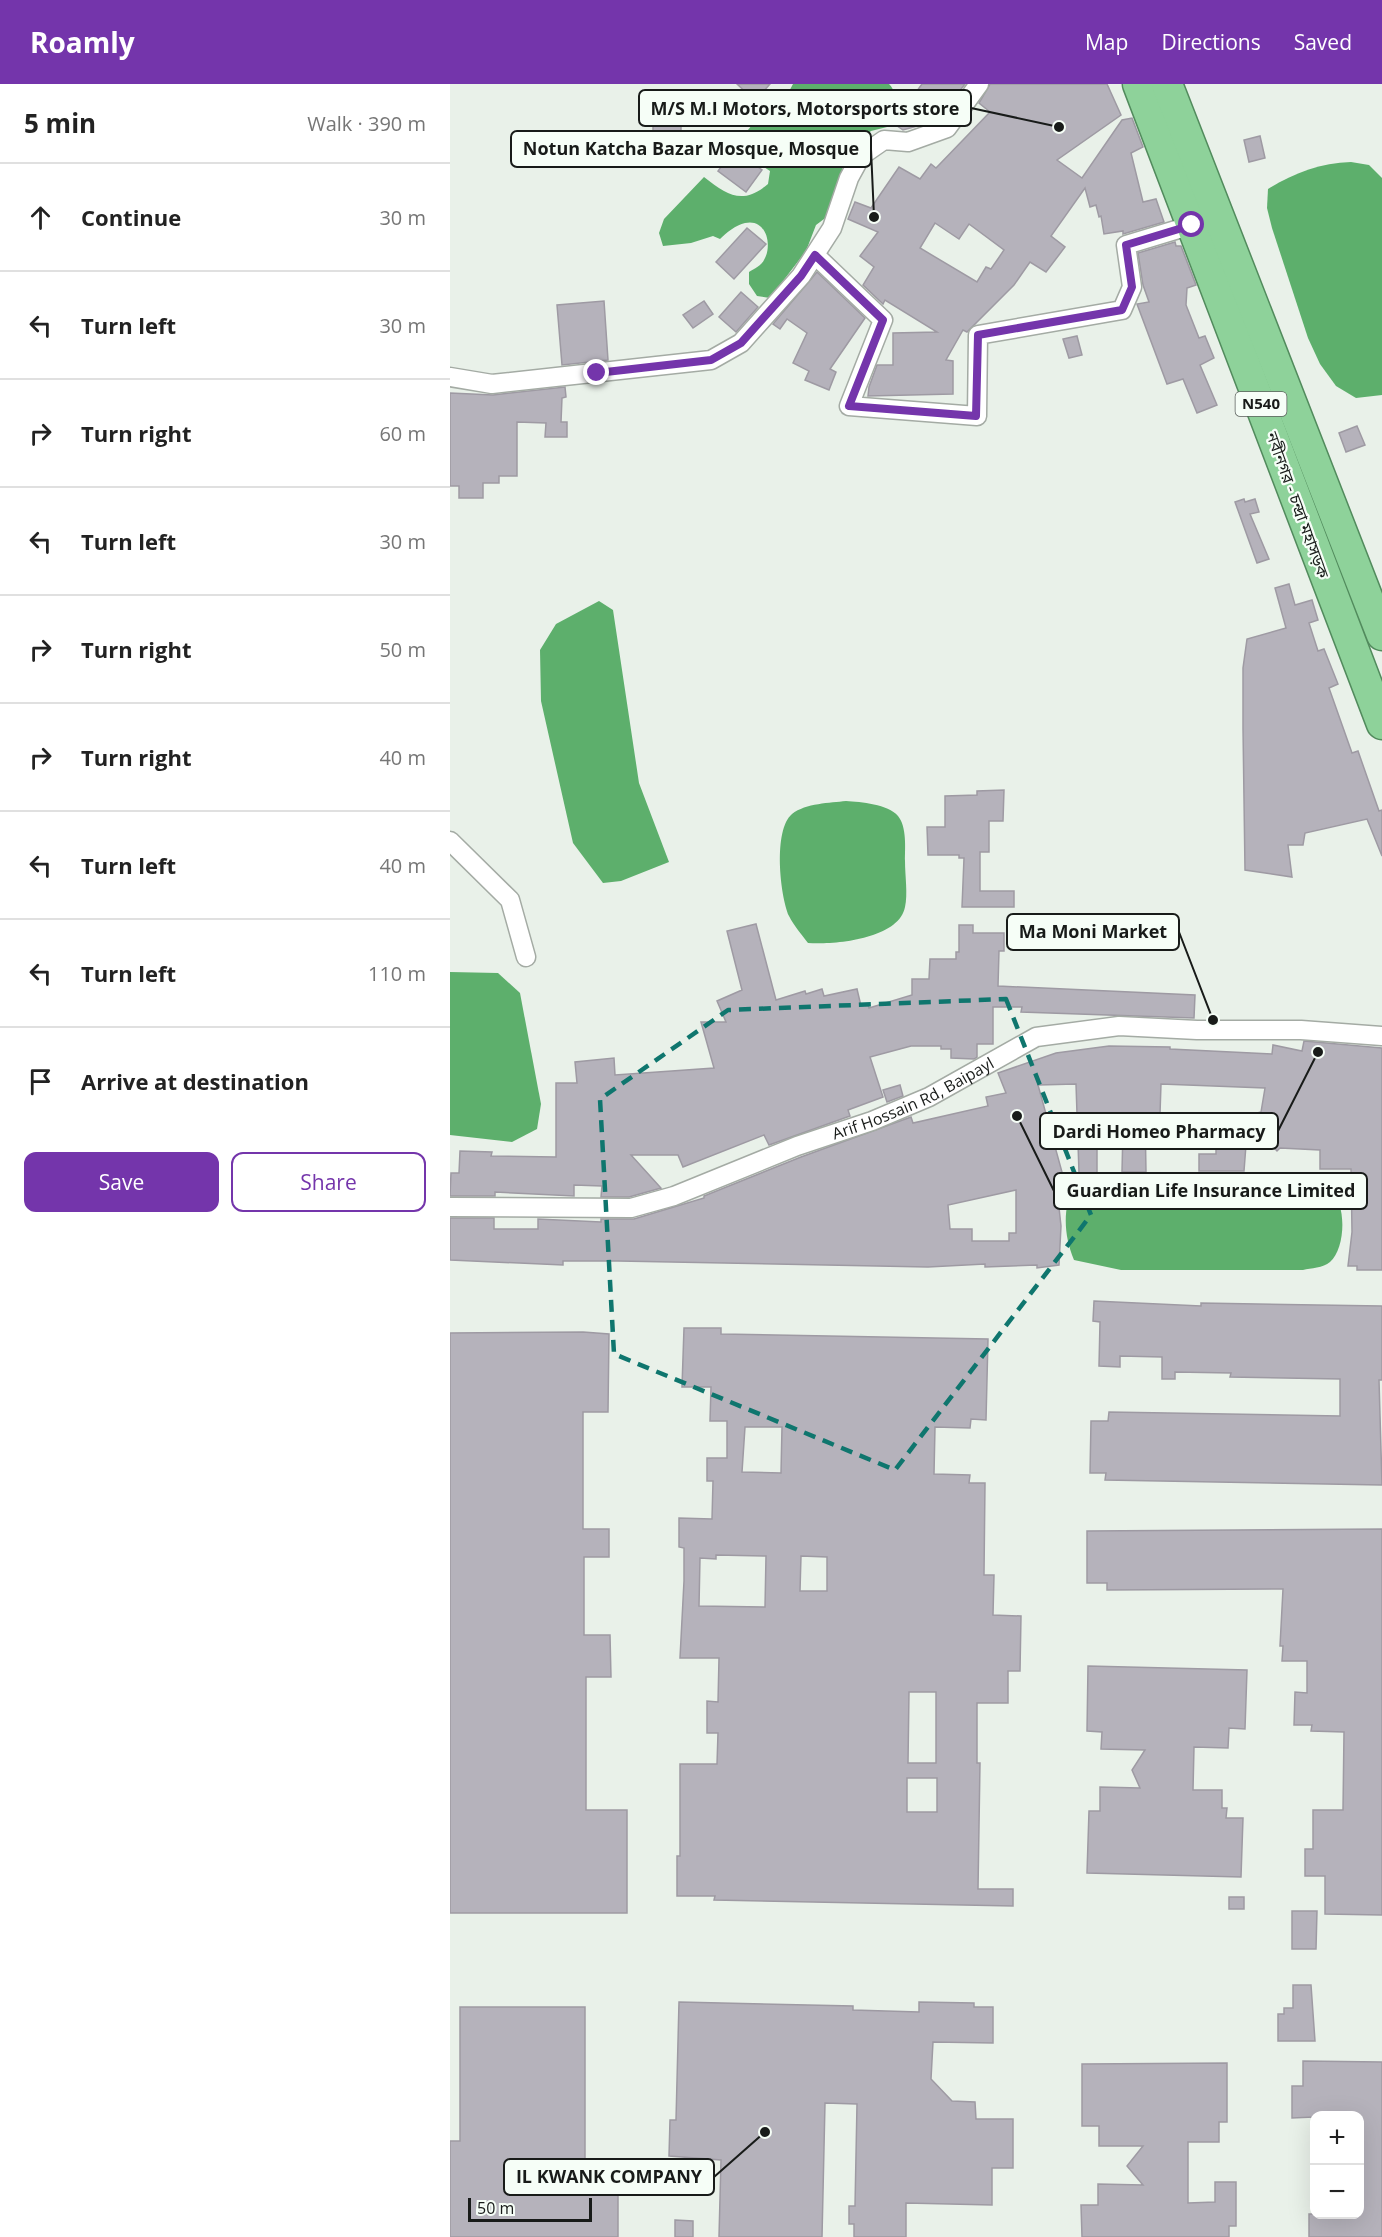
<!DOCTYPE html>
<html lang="en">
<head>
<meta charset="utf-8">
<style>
	:root { --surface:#fff; --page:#f6f6f6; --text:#222; --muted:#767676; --line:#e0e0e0; --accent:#7435ab }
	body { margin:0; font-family:"Open Sans","Noto Sans Bengali",sans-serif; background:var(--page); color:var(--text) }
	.controls { position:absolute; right:18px; bottom:18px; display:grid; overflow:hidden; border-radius:12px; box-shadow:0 6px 24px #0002 }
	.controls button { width:54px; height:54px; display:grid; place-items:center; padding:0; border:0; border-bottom:2px solid var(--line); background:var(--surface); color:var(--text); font:30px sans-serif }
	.scale { position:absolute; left:18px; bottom:15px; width:124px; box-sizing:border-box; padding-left:6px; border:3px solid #181b19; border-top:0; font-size:16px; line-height:21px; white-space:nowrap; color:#181b19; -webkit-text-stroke:4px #f6fef7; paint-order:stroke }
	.stop { position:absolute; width:18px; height:18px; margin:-14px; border:4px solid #7435ab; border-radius:50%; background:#fff }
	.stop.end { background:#7435ab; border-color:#fff; box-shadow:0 2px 6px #0008 }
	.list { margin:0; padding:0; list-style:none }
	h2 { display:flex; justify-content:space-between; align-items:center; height:78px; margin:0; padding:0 24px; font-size:26px }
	h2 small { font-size:20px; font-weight:400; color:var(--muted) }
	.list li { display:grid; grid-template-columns:39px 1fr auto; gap:18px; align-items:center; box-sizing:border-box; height:108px; padding:0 24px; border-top:2px solid var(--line) }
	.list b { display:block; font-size:22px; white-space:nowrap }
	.list em { font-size:20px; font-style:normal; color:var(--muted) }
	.actions { display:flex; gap:12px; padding:18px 24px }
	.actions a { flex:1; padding:14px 0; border:2px solid var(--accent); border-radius:12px; text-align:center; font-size:21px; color:var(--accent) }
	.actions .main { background:var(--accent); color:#fff }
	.icon { flex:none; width:33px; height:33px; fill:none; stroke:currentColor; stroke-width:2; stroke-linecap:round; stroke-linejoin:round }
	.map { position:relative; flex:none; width:932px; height:2153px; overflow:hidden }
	header { display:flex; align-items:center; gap:36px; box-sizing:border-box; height:84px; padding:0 30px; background:var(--accent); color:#fff }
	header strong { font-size:28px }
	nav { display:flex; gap:33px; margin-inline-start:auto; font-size:21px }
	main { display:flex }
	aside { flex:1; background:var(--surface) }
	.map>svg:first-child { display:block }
	.water { fill:#5daf6c }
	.building { fill:#b5b2bb; stroke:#9e9aa3; stroke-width:1.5; fill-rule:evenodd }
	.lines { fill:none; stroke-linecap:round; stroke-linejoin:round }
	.minor-casing { stroke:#a4aba4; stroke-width:21 }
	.trunk-casing { stroke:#528b5d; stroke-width:33 }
	.minor { stroke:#fff; stroke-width:18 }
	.trunk { stroke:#8ed29a; stroke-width:30 }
	.route { stroke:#7435ab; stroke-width:8 }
	.marked { fill:none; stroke:#0f766e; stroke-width:4.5; stroke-dasharray:12 8; stroke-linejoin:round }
	.labels { text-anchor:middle; stroke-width:4.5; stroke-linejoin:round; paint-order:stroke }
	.shield { fill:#f6fef7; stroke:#5b5f5c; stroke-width:1.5 }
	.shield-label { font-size:15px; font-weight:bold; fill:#181b19 }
	.street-label { font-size:16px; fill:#181b19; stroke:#f6fef7 }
	.leader { fill:none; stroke:#181b19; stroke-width:2 }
	.callout-dot { fill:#181b19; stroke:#f6fef7; stroke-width:2 }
	.callout { fill:#f6fef7; stroke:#181b19; stroke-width:2 }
	.callout-label { font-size:18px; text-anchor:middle; font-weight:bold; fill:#181b19 }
</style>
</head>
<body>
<header>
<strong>Roamly</strong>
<nav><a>Map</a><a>Directions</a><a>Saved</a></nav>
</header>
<main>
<aside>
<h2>5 min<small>Walk · 390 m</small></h2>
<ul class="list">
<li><svg class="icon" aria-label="ahead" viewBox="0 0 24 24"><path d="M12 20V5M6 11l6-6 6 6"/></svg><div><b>Continue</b></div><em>30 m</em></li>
<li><svg class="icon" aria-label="left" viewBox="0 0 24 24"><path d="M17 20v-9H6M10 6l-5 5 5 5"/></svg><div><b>Turn left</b></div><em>30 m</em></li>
<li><svg class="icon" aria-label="right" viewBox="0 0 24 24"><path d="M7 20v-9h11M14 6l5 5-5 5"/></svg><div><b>Turn right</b></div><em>60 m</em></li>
<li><svg class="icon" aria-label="left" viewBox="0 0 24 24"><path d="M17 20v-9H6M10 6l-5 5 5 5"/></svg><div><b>Turn left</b></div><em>30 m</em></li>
<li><svg class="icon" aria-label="right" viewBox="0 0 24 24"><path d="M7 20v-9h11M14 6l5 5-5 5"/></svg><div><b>Turn right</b></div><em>50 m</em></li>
<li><svg class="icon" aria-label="right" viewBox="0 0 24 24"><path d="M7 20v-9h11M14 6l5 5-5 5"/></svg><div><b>Turn right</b></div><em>40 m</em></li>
<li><svg class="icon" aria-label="left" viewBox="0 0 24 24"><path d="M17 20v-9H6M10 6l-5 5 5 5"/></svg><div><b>Turn left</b></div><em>40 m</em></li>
<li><svg class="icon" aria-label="left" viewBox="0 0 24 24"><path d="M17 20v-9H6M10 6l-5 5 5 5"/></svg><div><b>Turn left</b></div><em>110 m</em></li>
<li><svg class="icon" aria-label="arrive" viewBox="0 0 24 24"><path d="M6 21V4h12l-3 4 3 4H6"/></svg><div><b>Arrive at destination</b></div></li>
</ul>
<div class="actions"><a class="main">Save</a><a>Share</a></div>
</aside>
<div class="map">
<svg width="932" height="2153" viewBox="0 0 932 2153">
	<rect width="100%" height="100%" fill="#e9f1e9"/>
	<!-- water -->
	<g class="water">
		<path d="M343 0H439C449 10 447 29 445 41L421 47 406 60 394 80 378 132 366 141 356 167 320 214 307 212 299 200V188C304 185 312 181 314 176 323 161 316 134 295 139 286 141 276 149 270 155L263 152 241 159 213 162 209 149 214 135 254 93C278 112 293 121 318 100L320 87 302 75 292 60C298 31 328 32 343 0Z"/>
		<path d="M901 78 919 81 932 94V311L906 314 886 302 870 280 858 254 822 144 817 124 818 105C844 89 870 79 901 78Z"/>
		<polygon points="149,517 163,526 189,699 219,778 171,797 153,799 123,759 91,617 90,566 106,540"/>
		<path d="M396 717C411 718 438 720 448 732 457 743 455 764 455 777 455 792 458 810 455 823 449 855 384 861 358 859 352 851 344 842 339 832 330 811 323 746 342 730 356 719 380 719 396 717Z"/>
		<polygon points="0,888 48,889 70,909 91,1020 87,1045 62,1058 0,1051"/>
		<path d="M837 1091C852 1094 869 1094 880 1105 897 1119 896 1164 880 1178 873 1184 861 1184 853 1186H671L624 1176C613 1149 613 1125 624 1098L649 1093 800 1096Z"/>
	</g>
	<!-- building -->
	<g class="building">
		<polygon points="287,0 320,0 305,17"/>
		<polygon points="472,0 515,0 488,35 484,32 478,39 453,46 446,41 465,18 461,15"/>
		<path d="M540 0H657L671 31 607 76 632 94 672 36 682 34 693 63 681 69 693 118 706 115 714 138 673 150V147L654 150 651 132 649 133 646 121 640 123 635 104 601 152 615 163 596 188 580 178 564 201 517 248 513 246 496 276 503 277V310L418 312 419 303 427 281H443V249L487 248 435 216 433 220 413 201 424 183 410 172 428 148 398 135 405 118 421 124 449 83 470 95 481 80 486 84 540 28 529 19ZM485 139 509 155 519 140 554 166 541 185 536 183 527 198 470 164Z"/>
		<rect x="203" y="22" width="28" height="34"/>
		<polygon points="810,52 815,74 799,78 794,56"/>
		<polygon points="284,65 312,86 296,108 268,87"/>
		<polygon points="297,144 316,160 284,195 266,178"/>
		<polygon points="725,158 726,162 731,162 746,201 737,204 736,221 749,254 755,252 764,274 750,281 767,321 747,329 733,295 717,300 687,220 699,218 693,201 688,169"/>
		<polygon points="367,188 415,234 380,285 386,288 379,306 355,296 359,287 343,279 357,249 337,235 330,245 323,240"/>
		<polygon points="291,208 308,223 286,248 269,233"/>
		<polygon points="154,217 158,276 112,281 107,221"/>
		<polygon points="254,217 263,230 243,244 233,231"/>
		<polygon points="627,252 632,271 619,274 613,255"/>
		<polygon points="115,303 116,313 112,314 111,338 117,338 117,353 95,353 96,339 67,338 67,392 49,392 49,399 33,399 33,414 9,414 9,402 0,402 0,309 43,311"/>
		<polygon points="907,342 915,361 896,368 889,349"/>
		<polygon points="794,415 795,418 805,415 809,428 800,430 819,475 807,479 785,418"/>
		<polygon points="839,500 845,521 862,516 868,536 859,539 868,567 874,565 888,600 879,604 902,669 908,667 929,727 932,726 932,772 917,735 855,749 853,761 838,761 842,793 795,786 793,644 793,584 797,555 836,544 825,504"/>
		<polygon points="554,706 553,737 539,737 539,768 530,768 530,807 564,807 564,823 512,823 514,774 509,774 509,771 478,771 477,743 495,743 495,712 527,711 527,707"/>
		<polygon points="306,840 326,916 355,907 356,910 372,905 374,912 407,905 411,922 418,920 419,924 462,911 462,895 479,895 480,875 506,875 506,868 509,868 509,841 523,841 523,849 554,849 554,867 549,867 548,902 745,911 744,934 571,928 572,923 543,923 543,960 527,960 527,973 524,975 501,974 501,965 491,965 491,962 461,962 420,973 433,1013 398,1026 400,1032 319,1061 314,1051 233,1083 228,1071 181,1071 211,1104 179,1113 151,1113 152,1102 124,1101 124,1112 45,1108 45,1112 0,1112 1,1089 9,1089 10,1067 42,1068 41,1072 106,1073 106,999 127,999 125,978 164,974 165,991 264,984 251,938 276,938 267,917 292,906 277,847"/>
		<path d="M854 957 932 964V1186H907V1182H898L902 1148 901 1085H870V1066L830 1064 827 1067 817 1056 796 1061 794 1087H749V1070H766V1058H794L790 1039 794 1038 792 1033 811 1028 815 1004 711 1000 710 1030H695L696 1088H672L673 1044H647V1088L644 1090 629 1089 626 1000 588 1001 612 1088V1096H606L611 1142 609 1181 587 1184V1181L535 1183V1180L478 1183 168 1177H113V1181L0 1176V1134H44V1145H88V1135L151 1138V1135H184L254 1114V1112L351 1073 461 1033 463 1039 538 1022 536 1013 556 1009 548 989 606 969 659 962 720 963V965L822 970 823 961 852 967ZM566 1106V1149H559V1157H522V1145H500L498 1121Z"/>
		<polygon points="450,1001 453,1012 437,1018 433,1006"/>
		<polygon points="644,1217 751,1222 751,1219 932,1222 932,1296 929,1296 932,1401 655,1396 656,1389 640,1389 641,1337 658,1337 659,1328 890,1332 890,1295 780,1293 781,1289 725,1288 725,1295 712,1295 712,1273 670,1272 670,1283 649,1282 650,1238 643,1237"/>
		<path d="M234 1244H271V1250L538 1255 536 1336 521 1335 520 1344 485 1343 484 1390 520 1391 519 1399H535L534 1491H544L543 1531 571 1532 570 1587H558V1619H527V1679H530L528 1805H563V1822L264 1816 265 1812H227V1772H230V1680H267L268 1649H257V1617L268 1618 269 1574H230L234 1497V1464L229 1463V1434L262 1435 263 1397H257V1374H277V1337H260L261 1303H232ZM295 1343H332L331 1389 292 1388ZM266 1471 316 1472 315 1523 249 1522 250 1474 266 1475ZM351 1472 377 1473V1507H350ZM459 1608H486V1679H458ZM457 1694H487V1728H457Z"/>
		<polygon points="133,1248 159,1250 158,1328 133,1328 133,1445 159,1445 159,1473 134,1473 134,1551 160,1551 161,1593 136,1593 136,1726 177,1726 177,1829 0,1829 0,1249"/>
		<polygon points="932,1445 932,1831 875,1830 875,1792 855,1792 855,1765 863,1765 863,1726 893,1726 894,1648 861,1647 862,1641 844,1641 845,1608 857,1609 857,1577 832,1577 833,1562 830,1562 833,1505 657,1506 657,1499 637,1499 637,1447"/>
		<polygon points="638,1582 797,1586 795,1645 779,1644 778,1664 744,1663 743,1706 772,1706 772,1724 777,1724 776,1734 793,1734 791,1793 637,1789 639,1727 650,1727 650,1703 690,1704 682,1686 695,1666 651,1665 652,1648 637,1647"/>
		<rect x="779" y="1813" width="15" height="12"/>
		<polygon points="842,1827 867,1827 866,1865 842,1865"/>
		<polygon points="843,1901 861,1901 865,1957 828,1957 828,1930 834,1930 834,1924 843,1924"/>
		<polygon points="229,1918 403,1922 403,1926 469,1928 469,1918 524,1919 524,1923 543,1923 543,1959 483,1958 481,1995 502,2017 525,2018 526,2035 563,2035 563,2084 542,2084 542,2121 456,2119 456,2153 404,2153 404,2140 399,2140 399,2122 405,2122 407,2020 375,2019 372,2153 269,2153 271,2076 219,2072 220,2036 226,2036"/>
		<polygon points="10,1923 135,1923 135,2108 168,2108 168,2153 0,2153 0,2057 10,2057"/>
		<polygon points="853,1977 932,1978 932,2153 859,2153 859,2130 909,2130 909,2031 842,2034 842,2002 853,2002"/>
		<polygon points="777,1979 777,2038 769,2038 769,2058 738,2058 738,2119 765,2118 765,2098 786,2098 786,2142 779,2142 779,2153 632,2153 631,2121 648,2121 648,2100 693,2101 677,2082 693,2062 649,2062 649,2042 632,2042 632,1980"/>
		<polygon points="225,2136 243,2137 243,2153 225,2153"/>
	</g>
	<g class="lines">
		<defs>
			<g id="minor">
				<polyline points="365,171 433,236 399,322 527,332 528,251 672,226 682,203 676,161 742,141"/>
				<polyline points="0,293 42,300 261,276 291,259 351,192 382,144 399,94 411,72 434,56 458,58 497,44 529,0"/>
				<polyline points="0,757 60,816 76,873"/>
				<path id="s1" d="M0 1123 181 1124 224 1112 347 1062 422 1037 479 1013 586 953 669 942 747 946H851L932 952"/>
			</g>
			<g id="trunk">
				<polyline points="688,0 932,640"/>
				<polyline points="717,0 932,551"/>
			</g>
		</defs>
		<!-- minor casing -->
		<use href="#minor" class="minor-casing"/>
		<!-- trunk casing -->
		<use href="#trunk" class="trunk-casing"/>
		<!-- minor -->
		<use href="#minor" class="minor"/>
		<!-- trunk -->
		<use href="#trunk" class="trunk"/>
	</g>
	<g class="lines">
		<!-- route -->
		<polyline class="route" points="147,289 261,276 291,259 351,192 365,171 433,236 399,322 526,332 528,251 672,226 682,203 676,161 742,141"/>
	</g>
	<!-- marked area -->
	<path class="marked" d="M556 915 641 1131 445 1386 164 1270 150 1015 278 926Z"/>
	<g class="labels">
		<!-- shield labels -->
		<rect class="shield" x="785.5" y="308" width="51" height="24" rx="4.5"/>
		<g class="shield-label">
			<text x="811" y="325">N540</text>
		</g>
		<!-- street labels -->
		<g class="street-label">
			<text transform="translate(848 421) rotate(70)" y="6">নবীনগর - চন্দ্রা মহাসড়ক</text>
			<text dy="6" stroke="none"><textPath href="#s1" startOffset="484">Arif Hossain Rd, Baipayl</textPath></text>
		</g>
	</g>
	<!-- callouts -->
	<path class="leader" d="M609 43L521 24M424 133L421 65M763 936L729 848M868 968L828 1047M567 1032L604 1107M315 2048L264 2093"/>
	<g class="callout-dot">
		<circle cx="609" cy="43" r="6"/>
		<circle cx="424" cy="133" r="6"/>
		<circle cx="763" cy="936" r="6"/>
		<circle cx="868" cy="968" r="6"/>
		<circle cx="567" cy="1032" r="6"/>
		<circle cx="315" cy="2048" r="6"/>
	</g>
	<g class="callout">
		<rect x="189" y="6" width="332" height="36" rx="6"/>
		<rect x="61" y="47" width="360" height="36" rx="6"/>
		<rect x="557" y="830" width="172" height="36" rx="6"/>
		<rect x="590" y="1029" width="238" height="36" rx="6"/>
		<rect x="604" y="1089" width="313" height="36" rx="6"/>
		<rect x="54" y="2075" width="210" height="36" rx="6"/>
	</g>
	<g class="callout-label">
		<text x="355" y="31">M/S M.I Motors, Motorsports store</text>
		<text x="241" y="71">Notun Katcha Bazar Mosque, Mosque</text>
		<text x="643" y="854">Ma Moni Market</text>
		<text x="709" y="1054">Dardi Homeo Pharmacy</text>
		<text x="761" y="1113">Guardian Life Insurance Limited</text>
		<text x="159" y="2099">IL KWANK COMPANY</text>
	</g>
</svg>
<div class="controls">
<button>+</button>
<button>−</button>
</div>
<div class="scale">50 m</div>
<div class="stop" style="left:742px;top:141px"></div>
<div class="stop end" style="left:147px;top:289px"></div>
</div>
</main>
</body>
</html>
